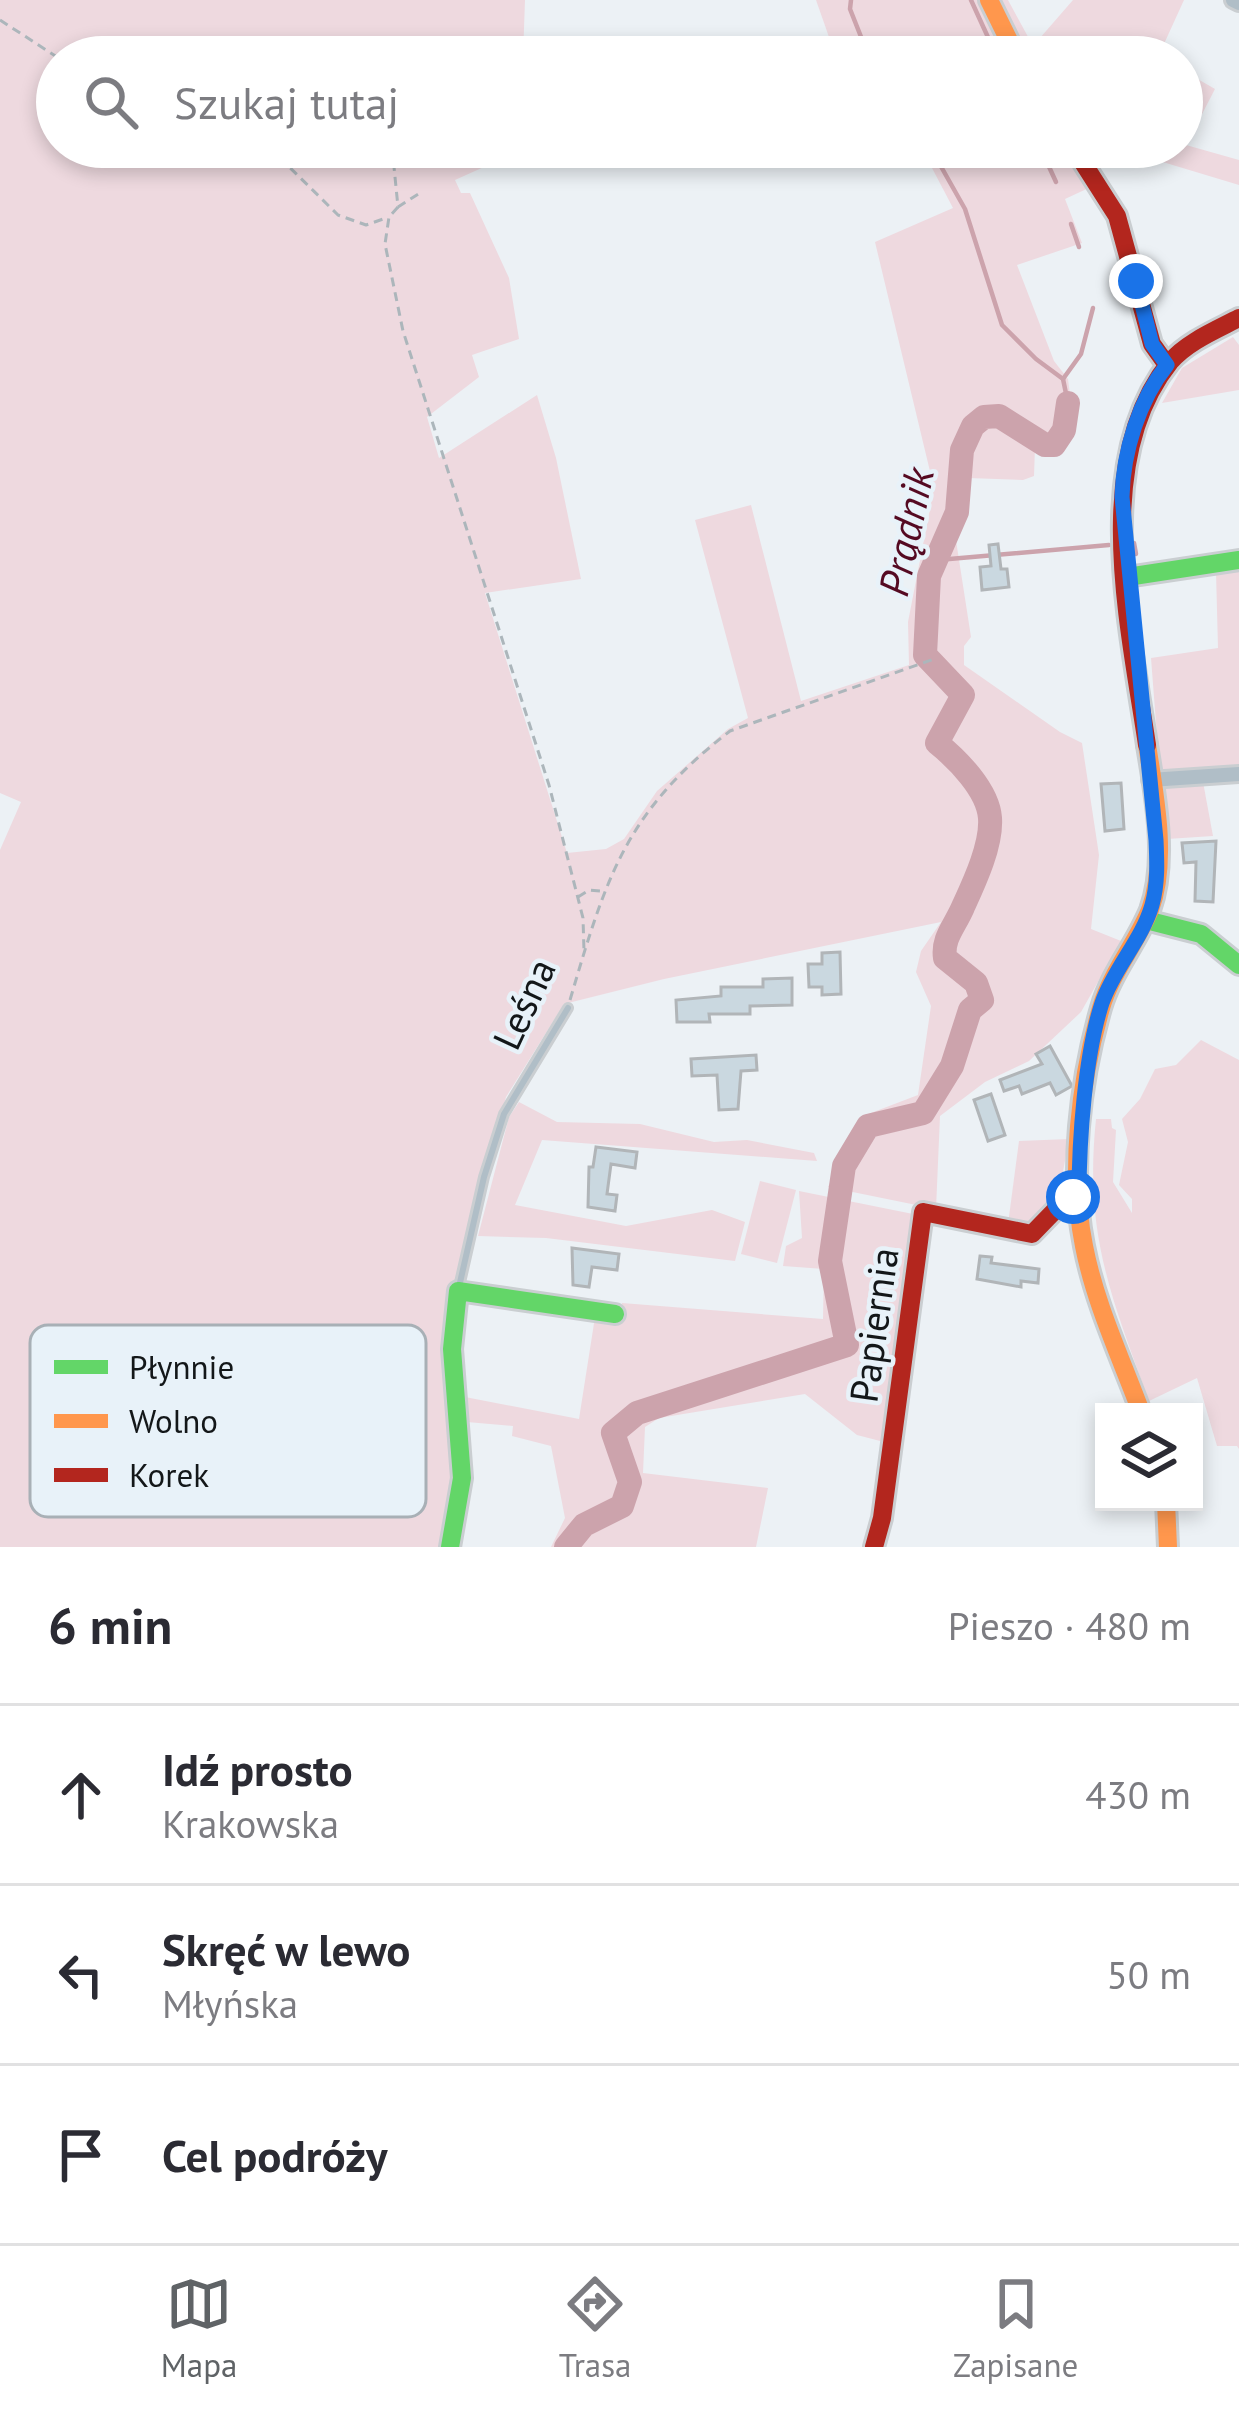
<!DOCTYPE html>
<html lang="pl">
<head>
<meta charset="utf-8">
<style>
	:root { --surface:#fff; --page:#f7f7f7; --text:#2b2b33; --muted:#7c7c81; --line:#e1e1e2; --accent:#5f6366 }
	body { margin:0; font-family:"PT Sans",sans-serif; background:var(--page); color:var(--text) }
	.controls { position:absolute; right:36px; bottom:36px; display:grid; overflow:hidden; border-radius:0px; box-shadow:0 6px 18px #0003 }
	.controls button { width:108px; height:108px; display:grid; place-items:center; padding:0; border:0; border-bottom:3px solid var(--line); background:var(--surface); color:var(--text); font:60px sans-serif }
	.stop { position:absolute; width:36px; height:36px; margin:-27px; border:9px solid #1a73e8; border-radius:50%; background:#fff }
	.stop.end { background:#1a73e8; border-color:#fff; box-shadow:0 3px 12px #0008 }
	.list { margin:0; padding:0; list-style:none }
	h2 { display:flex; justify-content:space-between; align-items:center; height:156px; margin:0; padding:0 48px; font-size:51px }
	h2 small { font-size:39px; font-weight:400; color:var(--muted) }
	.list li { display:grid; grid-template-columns:78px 1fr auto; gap:36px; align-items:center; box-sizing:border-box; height:180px; padding:0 48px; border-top:3px solid var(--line) }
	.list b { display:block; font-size:45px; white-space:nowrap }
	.list p { margin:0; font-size:39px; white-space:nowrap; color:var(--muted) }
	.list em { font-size:39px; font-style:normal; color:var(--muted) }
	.icon { flex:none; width:66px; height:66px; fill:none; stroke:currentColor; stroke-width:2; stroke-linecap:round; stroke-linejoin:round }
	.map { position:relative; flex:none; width:1239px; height:1547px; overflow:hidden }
	.search { position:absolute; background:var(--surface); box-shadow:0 6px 18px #0003; left:36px; right:36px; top:36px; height:132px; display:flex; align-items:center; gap:30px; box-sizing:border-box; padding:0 42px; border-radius:66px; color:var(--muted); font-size:45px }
	.sheet { height:696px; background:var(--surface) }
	nav { display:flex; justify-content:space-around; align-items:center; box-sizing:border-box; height:168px; border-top:3px solid var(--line); background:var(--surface); font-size:33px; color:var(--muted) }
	nav a { display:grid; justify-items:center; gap:6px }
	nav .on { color:var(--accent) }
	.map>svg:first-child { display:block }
	.green { fill:#eed9df }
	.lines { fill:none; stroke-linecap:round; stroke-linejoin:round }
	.stream { stroke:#cca3ac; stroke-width:4.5 }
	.river { stroke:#cca3ac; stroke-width:24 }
	.building { fill:#cad8e0; stroke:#b1b5b8; stroke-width:3 }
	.lane-casing { stroke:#caced1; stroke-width:12 }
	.street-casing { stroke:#caced1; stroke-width:20 }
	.fast-casing { stroke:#caced1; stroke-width:24 }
	.slow-casing { stroke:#caced1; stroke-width:24 }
	.jam-casing { stroke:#caced1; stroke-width:24 }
	.path { stroke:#acb6bb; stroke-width:3; stroke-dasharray:9 6; stroke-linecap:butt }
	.lane { stroke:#b0bec7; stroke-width:6 }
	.street { stroke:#b0bec7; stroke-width:14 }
	.fast { stroke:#63d668; stroke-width:18 }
	.slow { stroke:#ff974d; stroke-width:18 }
	.jam { stroke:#b3261e; stroke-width:18 }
	.route { stroke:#1a73e8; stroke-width:15 }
	.labels { text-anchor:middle; stroke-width:9; stroke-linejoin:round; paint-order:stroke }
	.street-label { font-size:39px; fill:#131719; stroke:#e8f2f9 }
	.water-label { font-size:42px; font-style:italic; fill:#550a22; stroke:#e8f2f9 }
	.key { fill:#e8f2f9; stroke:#a8b0b6; stroke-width:3 }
	.key-label { font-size:33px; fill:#131719 }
</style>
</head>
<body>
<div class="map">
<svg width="1239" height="1547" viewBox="0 0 1239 1547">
	<rect width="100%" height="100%" fill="#ecf1f5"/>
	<!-- green -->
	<g class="green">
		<polygon points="0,0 525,0 523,57 57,57 57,147 528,147 455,180 461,193 470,193 509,278 519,339 472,355 479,377 427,417 439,458 537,395 556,458 581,579 485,593 567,853 606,849 624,839 657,791 728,729 748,718 695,520 751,505 801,701 909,665 908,622 934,488 875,242 953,208 932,168 901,147 1064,147 1093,186 1065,199 1082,243 1017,265 1054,361 1068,379 1072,410 1066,441 1057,454 1035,447 1034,476 1023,480 968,478 955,534 971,637 964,646 964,665 1060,732 1082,743 1099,855 1091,929 1121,941 1081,1012 1029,1061 985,1082 940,1116 936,1209 828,1187 863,1116 918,1095 931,1006 916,972 921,951 941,922 664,979 564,1004 506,1097 454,1285 454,1500 444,1547 0,1547 0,850 21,802 0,793"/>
		<polygon points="816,0 981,0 1011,57 836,57"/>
		<polygon points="999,0 1008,0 1033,46 1073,0 1184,0 1158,57 1028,57"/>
		<polygon points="1182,70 1215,89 1186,145 1239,160 1239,185 1123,150 1096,168 1083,147 1182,147"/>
		<polygon points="1233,337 1239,345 1239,390 1162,403 1182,368"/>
		<polygon points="1239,569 1239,769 1160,775 1151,658 1218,648 1216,572"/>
		<polygon points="1203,782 1213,836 1167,839 1161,783"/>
		<path d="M1201 1040 1239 1060V1449L1237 1446H1217L1197 1378 1149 1401C1111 1296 1084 1234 1096 1119H1111L1112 1128 1116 1130 1113 1182 1132 1213V1199L1119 1185 1128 1142 1122 1119 1140 1099 1155 1069 1176 1065Z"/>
		<polygon points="519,1102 557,1122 640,1124 714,1142 747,1140 814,1153 817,1161 542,1140 515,1205 626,1226 712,1210 745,1222 735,1261 546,1238 478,1236 509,1117"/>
		<polygon points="1069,1139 1061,1182 1032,1224 1008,1224 1019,1141"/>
		<polygon points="760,1181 796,1190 777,1263 741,1254"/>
		<polygon points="799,1191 918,1215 884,1442 857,1435 805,1394 659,1418 645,1427 643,1473 768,1488 756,1547 551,1547 565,1518 551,1446 512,1436 513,1426 467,1422 465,1397 579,1419 595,1317 620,1320 622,1303 823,1319 824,1269 783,1266 786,1246 802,1238"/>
	</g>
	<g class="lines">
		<!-- stream -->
		<g class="stream">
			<polyline points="851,0 850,9 869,57"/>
			<polyline points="971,0 997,57"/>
			<polyline points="930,147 965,209 1002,325 1036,359 1063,379 1068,403"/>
			<polyline points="1040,147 1056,182"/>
			<polyline points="1071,224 1079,247"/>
			<polyline points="1063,379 1081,354 1093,308"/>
			<polyline points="1134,543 1136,554"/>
			<polyline points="938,560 1109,545"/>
		</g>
		<!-- river -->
		<path class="river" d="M566 1547 584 1525 622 1506 630 1482 613 1433 637 1413 847 1345 830 1261 844 1166 868 1126 923 1113 952 1066 970 1010 982 1000 976 983 945 958C942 938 955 926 963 907 974 883 992 845 990 818 988 790 957 759 937 743L963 695 925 655 929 576 957 512 962 450 973 426 984 417 999 416 1045 445H1054L1064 430 1068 403"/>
	</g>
	<!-- building -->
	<g class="building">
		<polygon points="998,544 1001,569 1007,569 1009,587 982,590 980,567 991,566 989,545"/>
		<polygon points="1121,783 1124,829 1105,831 1101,784"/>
		<polygon points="1216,841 1213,902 1195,901 1196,862 1184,863 1182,843"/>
		<polygon points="840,952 841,994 822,995 822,987 809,987 808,964 822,964 822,953"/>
		<polygon points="792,978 792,1005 750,1006 750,1014 709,1014 710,1022 677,1022 676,1000 721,996 721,987 763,987 763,979"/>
		<polygon points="1050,1046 1072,1086 1056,1095 1050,1083 1022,1094 1019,1086 1004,1091 1000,1080 1042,1064 1036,1054"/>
		<polygon points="756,1055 757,1070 741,1071 738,1109 719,1110 717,1075 692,1076 691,1059"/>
		<polygon points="991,1094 1005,1135 988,1141 974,1100"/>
		<polygon points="596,1147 637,1152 635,1168 611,1164 607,1194 617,1195 615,1211 588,1207 589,1167 593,1167"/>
		<polygon points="572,1248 619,1254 617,1270 592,1267 589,1287 573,1285"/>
		<polygon points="980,1256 992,1257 991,1263 1039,1269 1038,1283 1021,1281 1021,1287 977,1279"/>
	</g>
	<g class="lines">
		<defs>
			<polyline id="lane" points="459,1287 484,1177 504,1114 568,1008"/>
			<g id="street">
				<polyline points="1233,0 1239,3"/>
				<polyline points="1150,780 1239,774"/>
			</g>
			<g id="fast">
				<polyline points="1127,577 1239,560"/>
				<polyline points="1146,920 1201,934 1239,965"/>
				<polyline points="450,1547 462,1478 452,1349 458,1291 615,1314"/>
			</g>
			<g id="slow">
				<polyline points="989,0 1017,57"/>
				<path d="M1141 1412C1121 1358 1095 1303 1084 1246 1069 1172 1080 1081 1101 1008 1111 973 1136 944 1150 910 1168 861 1155 795 1147 745"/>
				<polyline points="1166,1502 1168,1547"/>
			</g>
			<g id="jam">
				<polyline points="1073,147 1117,216 1152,344 1167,365"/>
				<path d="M1147 745C1130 629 1090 461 1170 362 1187 342 1216 330 1239 318"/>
				<polyline points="874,1547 882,1518 923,1212 1032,1234 1064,1201 1079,1196"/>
			</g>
		</defs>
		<!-- lane casing -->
		<use href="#lane" class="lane-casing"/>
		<!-- street casing -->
		<use href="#street" class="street-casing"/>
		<!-- fast casing -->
		<use href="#fast" class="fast-casing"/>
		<!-- slow casing -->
		<use href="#slow" class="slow-casing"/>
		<!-- jam casing -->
		<use href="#jam" class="jam-casing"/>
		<!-- path -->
		<g class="path">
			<polyline points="0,20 57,57"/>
			<polyline points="269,147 338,215 366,225 386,218"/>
			<polyline points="392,147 398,207 420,193"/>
			<polyline points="398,207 389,217 385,244 403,331 549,785 583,918 584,951"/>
			<polyline points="578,897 589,890 601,891"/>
			<path d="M570 1000C606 878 625 812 730 731L934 659"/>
		</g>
		<!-- lane -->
		<use href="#lane" class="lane"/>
		<!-- street -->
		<use href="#street" class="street"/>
		<!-- fast -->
		<use href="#fast" class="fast"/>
		<!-- slow -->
		<use href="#slow" class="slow"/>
		<!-- jam -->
		<use href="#jam" class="jam"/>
	</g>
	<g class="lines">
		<!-- route -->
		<path class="route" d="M1073 1197 1079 1196C1079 1140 1085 1055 1102 1003 1114 968 1142 940 1152 905 1158 883 1157 862 1156 840L1122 497C1123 452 1139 400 1167 365L1152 344 1136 281"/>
	</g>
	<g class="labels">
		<!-- street labels -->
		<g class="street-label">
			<text transform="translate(524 1004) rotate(-65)" y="14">Leśna</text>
			<text transform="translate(874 1325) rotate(-82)" y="14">Papiernia</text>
		</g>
		<!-- water labels -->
		<g class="water-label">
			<text transform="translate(906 532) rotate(-78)" y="15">Prądnik</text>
		</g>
	</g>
	<!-- legend -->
	<rect x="30" y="1325" width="396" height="192" rx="18" class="key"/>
	<rect x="54" y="1360" width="54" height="14" fill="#63d668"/>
	<rect x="54" y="1414" width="54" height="14" fill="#ff974d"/>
	<rect x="54" y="1468" width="54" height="14" fill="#b3261e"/>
	<g class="key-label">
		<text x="129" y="1379">Płynnie</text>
		<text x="129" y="1433">Wolno</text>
		<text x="129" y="1487">Korek</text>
	</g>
</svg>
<div class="controls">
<button><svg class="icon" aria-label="layers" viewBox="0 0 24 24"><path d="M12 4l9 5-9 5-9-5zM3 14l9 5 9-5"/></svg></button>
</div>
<div class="stop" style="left:1073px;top:1197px"></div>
<div class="stop end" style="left:1136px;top:281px"></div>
<div class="search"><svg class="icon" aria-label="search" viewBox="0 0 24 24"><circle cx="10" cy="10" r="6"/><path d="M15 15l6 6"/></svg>Szukaj tutaj</div>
</div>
<section class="sheet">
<h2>6 min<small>Pieszo · 480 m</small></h2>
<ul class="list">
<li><svg class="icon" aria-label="ahead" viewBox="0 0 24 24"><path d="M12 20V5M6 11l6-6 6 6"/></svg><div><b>Idź prosto</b><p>Krakowska</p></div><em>430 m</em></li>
<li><svg class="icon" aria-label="left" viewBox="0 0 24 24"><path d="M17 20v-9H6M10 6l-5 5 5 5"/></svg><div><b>Skręć w lewo</b><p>Młyńska</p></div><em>50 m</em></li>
<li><svg class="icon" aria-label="arrive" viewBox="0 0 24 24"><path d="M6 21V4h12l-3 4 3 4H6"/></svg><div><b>Cel podróży</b></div></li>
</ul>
</section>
<nav>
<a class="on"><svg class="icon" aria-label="map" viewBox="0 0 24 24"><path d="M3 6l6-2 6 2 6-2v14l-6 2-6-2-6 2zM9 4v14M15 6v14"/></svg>Mapa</a>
<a><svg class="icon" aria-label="directions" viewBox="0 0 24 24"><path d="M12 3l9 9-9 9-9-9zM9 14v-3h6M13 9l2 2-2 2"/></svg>Trasa</a>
<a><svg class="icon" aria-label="saved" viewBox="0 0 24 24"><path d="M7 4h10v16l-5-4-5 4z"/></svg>Zapisane</a>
</nav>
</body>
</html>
